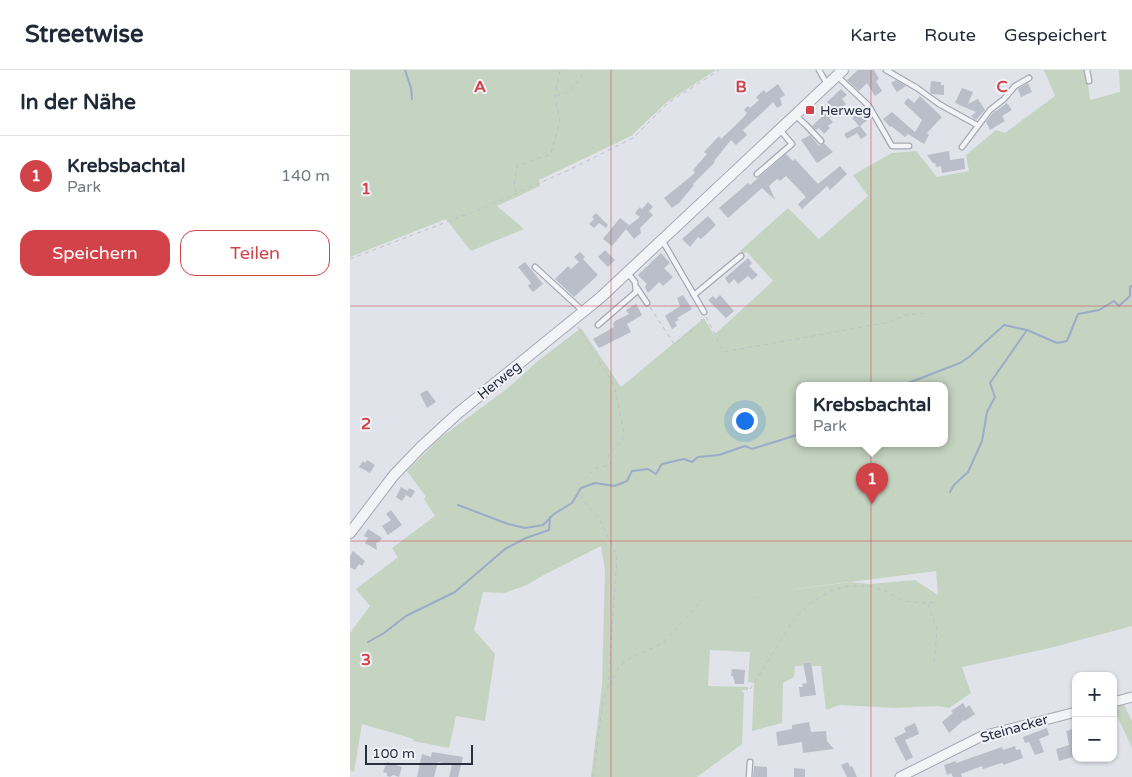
<!DOCTYPE html>
<html lang="de">
<head>
<meta charset="utf-8">
<style>
	:root { --surface:#fff; --page:#f6f6f7; --text:#1f2937; --muted:#747a83; --line:#e0e1e3; --accent:#d14349 }
	body { margin:0; font-family:"Varela Round",sans-serif; background:var(--page); color:var(--text) }
	.controls { position:absolute; right:15px; bottom:15px; display:grid; overflow:hidden; border-radius:10px; box-shadow:0 1px 4px #0004 }
	.controls button { width:45px; height:45px; display:grid; place-items:center; padding:0; border:0; border-bottom:1px solid var(--line); background:var(--surface); color:var(--text); font:25px sans-serif }
	.scale { position:absolute; left:15px; bottom:12px; width:108px; box-sizing:border-box; padding-left:5px; border:2px solid #282f41; border-top:0; font-size:14px; line-height:18px; white-space:nowrap; color:#282f41; -webkit-text-stroke:4px #f0f2f7; paint-order:stroke }
	.you { position:absolute; left:394px; top:350px; width:18px; height:18px; margin:-12px; border:4px solid #fff; border-radius:50%; background:#1a73e8; box-shadow:0 0 0 8px #1a73e833 }
	.badge { display:grid; place-items:center; width:32px; height:32px; border-radius:50%; background:var(--accent); color:#fff; font-size:16px; font-weight:700 }
	.pin { position:absolute; translate:-50% -41px; filter:drop-shadow(0 1px 2px #0008) }
	.pin::after { content:''; position:absolute; top:26px; width:18px; height:15px; background:inherit; clip-path:polygon(0 0,100% 0,50% 100%) }
	.popup { position:absolute; left:446px; top:312px; width:152px; height:65px; box-sizing:border-box; display:grid; place-content:center; border-radius:10px; background:var(--surface); filter:drop-shadow(0 1px 4px #0005); font-size:16px; white-space:nowrap; color:var(--muted) }
	.popup b { font-size:19px; color:var(--text) }
	.popup::after { content:''; position:absolute; left:50%; top:100%; margin-left:-10px; border:10px solid transparent; border-top-color:var(--surface) }
	.list { margin:0; padding:0; list-style:none }
	h2 { display:flex; justify-content:space-between; align-items:center; height:65px; margin:0; padding:0 20px; font-size:21px }
	h2 small { font-size:16px; font-weight:400; color:var(--muted) }
	.list li { display:grid; grid-template-columns:32px 1fr auto; gap:15px; align-items:center; box-sizing:border-box; height:80px; padding:0 20px; border-top:1px solid var(--line) }
	.list b { display:block; font-size:19px; white-space:nowrap }
	.list p { margin:0; font-size:16px; white-space:nowrap; color:var(--muted) }
	.list em { font-size:16px; font-style:normal; color:var(--muted) }
	.actions { display:flex; gap:10px; padding:15px 20px }
	.actions a { flex:1; padding:11px 0; border:1px solid var(--accent); border-radius:15px; text-align:center; font-size:18px; color:var(--accent) }
	.actions .main { background:var(--accent); color:#fff }
	.map { position:relative; flex:none; width:782px; height:707px; overflow:hidden }
	header { display:flex; align-items:center; gap:30px; box-sizing:border-box; height:70px; padding:0 25px; background:var(--surface); border-bottom:1px solid var(--line) }
	header strong { font-size:24px }
	nav { display:flex; gap:28px; margin-inline-start:auto; font-size:18px }
	main { display:flex }
	aside { flex:1; background:var(--surface) }
	.map>svg:first-child { display:block }
	.green { fill:#c4d4c1; fill-rule:evenodd }
	.lines { fill:none; stroke-linecap:round; stroke-linejoin:round }
	.stream { stroke:#9bacca; stroke-width:2 }
	.building { fill:#babec9 }
	.service-casing { stroke:#a5a9b4; stroke-width:7 }
	.minor-casing { stroke:#a5a9b4; stroke-width:11 }
	.tertiary-casing { stroke:#a5a9b4; stroke-width:12 }
	.path { stroke:#bec1c8; stroke-width:1; stroke-dasharray:4 4; stroke-linecap:butt }
	.service { stroke:#f3f4f8; stroke-width:4.5 }
	.minor { stroke:#f3f4f8; stroke-width:9 }
	.tertiary { stroke:#f3f4f8; stroke-width:10 }
	.grid { fill:none; stroke:#d14349; stroke-width:1; stroke-opacity:0.55 }
	.poi-dot { fill:#d14349; stroke:#f0f2f7; stroke-width:2 }
	.labels { text-anchor:middle; stroke-width:4; stroke-linejoin:round; paint-order:stroke }
	.poi-label { font-size:14px; fill:#282f41; stroke:#f0f2f7; text-anchor:start }
	.street-label { font-size:14px; fill:#282f41; stroke:#f0f2f7 }
	.grid-label { font-size:16px; text-anchor:middle; font-weight:bold; fill:#d14349; stroke:#f0f2f7; stroke-width:4; stroke-linejoin:round; paint-order:stroke }
</style>
</head>
<body>
<header>
<strong>Streetwise</strong>
<nav><a>Karte</a><a>Route</a><a>Gespeichert</a></nav>
</header>
<main>
<aside>
<h2>In der Nähe<small></small></h2>
<ul class="list">
<li><span class="badge">1</span><div><b>Krebsbachtal</b><p>Park</p></div><em>140 m</em></li>
</ul>
<div class="actions"><a class="main">Speichern</a><a>Teilen</a></div>
</aside>
<div class="map">
<svg width="782" height="707" viewBox="0 0 782 707">
	<rect width="100%" height="100%" fill="#e0e3ea"/>
	<!-- green -->
	<g class="green">
		<polygon points="0,0 366,0 317,32 281,66 189,110 190,116 147,136 174,159 121,181 96,149 0,187"/>
		<path d="M694 0H736L740 30 770 22 769 0H782V556L700 578 612 597 621 623 599 638 587 636 545 638 490 635 476 640 471 596H462L461 591 453 593 452 596H445L444 607 433 613 432 653 402 661 404 613 398 612 400 582 360 580 358 616 398 617V620H391L394 623 392 674 347 707H241L252 615 255 500 251 476 192 506 177 515 154 523 133 522 124 560 145 584 135 651 106 646 99 678 63 671 64 669 12 654 4 702 0 700V563L20 536 6 519 48 487 42 478 85 446 74 429 76 427 57 401 90 368 158 318 189 290 231 258 271 317 354 248 364 265 423 211 397 182 393 184 390 181 438 138 469 169 518 126 503 105 542 83 566 81 587 107 619 101 616 85 646 60 655 63 705 26ZM450 315H594V373H450ZM586 501 588 525 565 510 520 514 498 512 401 525Z"/>
		<polygon points="772,631 782,651 782,678 763,637 763,633"/>
	</g>
	<g class="lines">
		<!-- stream -->
		<g class="stream">
			<polyline points="55,0 61,18 62,29"/>
			<polyline points="553,315 610,293 619,287 654,255 677,260 707,273 717,271 728,244 749,240 764,231 769,236 780,226 780,217 782,216"/>
			<polyline points="600,422 604,415 618,402 632,371 637,342 645,327 640,313 677,260"/>
			<polyline points="108,435 158,454 175,458 193,455 204,444 222,433 231,418 245,413 265,416 277,411 282,401 298,399 306,404 312,394 334,389 342,392 348,387 369,385 395,376 402,379 450,364"/>
			<polyline points="18,572 34,563 56,546 105,522 155,479 176,468 199,460 200,447"/>
		</g>
	</g>
	<!-- building -->
	<g class="building">
		<polygon points="508,0 524,0 529,9 526,11 532,21 525,26 517,13 509,21 497,10"/>
		<polygon points="546,10 556,16 547,22 541,13"/>
		<polygon points="581,11 591,12 591,15 594,15 594,25 582,24 580,22"/>
		<polygon points="678,13 682,22 671,27 668,19"/>
		<polygon points="428,14 435,25 430,28 432,35 427,38 423,32 415,40 393,60 397,65 386,75 381,70 364,91 365,92 343,114 344,115 329,133 322,138 314,128 345,103 343,100 357,84 354,82 369,66 371,69 392,49 397,43 394,40 398,36 400,38 409,30 406,27 414,20 416,23"/>
		<polygon points="612,18 623,22 618,34 628,29 635,40 626,50 621,46 626,42 605,33"/>
		<polygon points="491,19 497,25 492,29 496,34 479,48 483,52 478,56 480,58 474,64 469,58 466,60 462,56 482,37 477,32"/>
		<polygon points="570,26 592,47 577,63 579,65 574,74 558,64 555,67 541,56 540,57 533,49 542,42 565,62 572,50 554,33 558,28 564,33"/>
		<polygon points="657,33 662,40 652,46 655,51 640,60 636,52 643,43"/>
		<polygon points="513,39 520,48 510,56 517,65 511,69 507,63 497,69 494,64 509,56 502,48"/>
		<polygon points="460,65 469,76 474,73 483,82 467,93 451,70"/>
		<polygon points="599,81 600,90 614,88 615,99 592,103 591,96 586,97 585,93 583,93 577,85"/>
		<polygon points="436,84 443,91 445,89 468,114 490,96 497,104 480,120 477,116 452,139 448,134 456,127 436,106 430,111 427,109 419,116 425,130 412,118 378,148 369,138 398,113 400,115"/>
		<polygon points="298,132 303,137 299,141 303,145 290,158 291,163 284,169 276,159 262,176 253,169 270,148 279,155 277,157 290,147 285,143 290,137 292,139"/>
		<polygon points="246,143 258,155 256,158 249,153 244,158 239,154 244,149 242,147"/>
		<polygon points="358,146 366,155 351,169 348,167 340,177 332,169"/>
		<polygon points="255,180 265,190 258,197 248,187"/>
		<polygon points="230,182 235,187 233,189 248,205 224,227 205,209 218,196 221,199 229,192 224,187"/>
		<polygon points="311,183 320,193 314,198 323,207 313,216 309,212 298,223 295,217 297,214 288,205"/>
		<polygon points="398,188 402,193 399,196 408,205 402,210 398,206 388,214 384,209 379,214 375,208"/>
		<polygon points="175,192 193,214 183,222 178,216 181,213 168,197"/>
		<polygon points="333,225 342,239 327,248 329,250 325,252 327,256 322,259 315,246 330,236 327,228"/>
		<polygon points="370,225 384,241 376,248 358,230 363,226 366,229"/>
		<polygon points="286,234 292,245 277,254 281,262 249,278 243,269 264,257 263,254 265,251 279,244 276,240"/>
		<polygon points="77,320 86,332 77,338 70,324"/>
		<polygon points="17,390 25,395 20,403 9,397 13,391 15,393"/>
		<polygon points="51,417 58,421 59,418 65,421 61,428 56,425 52,431 46,427"/>
		<polygon points="41,440 52,455 38,465 32,456 41,450 36,444"/>
		<polygon points="18,459 32,468 29,472 26,473 27,480 15,473 18,468 14,466"/>
		<polygon points="3,481 15,491 12,496 9,494 5,500 0,497 0,486"/>
		<polygon points="461,592 466,625 450,627 449,617 453,617 452,614 457,613 453,593"/>
		<polygon points="382,599 395,600 394,614 385,614 383,606 381,606"/>
		<polygon points="613,633 616,638 619,635 625,644 615,651 614,650 599,663 592,652 603,643 601,641"/>
		<polygon points="459,652 461,662 476,661 477,671 484,679 453,683 452,672 428,676 426,662 442,659 442,655"/>
		<polygon points="565,653 569,664 555,670 563,687 556,691 544,668 556,662 554,658"/>
		<polygon points="697,658 699,665 689,669 694,682 685,685 679,672 675,673 673,667"/>
		<polygon points="726,658 726,686 709,691 706,679 719,675 716,661"/>
		<polygon points="665,676 666,680 670,679 673,688 653,695 653,693 648,694 633,699 632,696 611,704 612,707 603,707 601,703 597,705 594,695 606,691 606,693 652,677 653,680"/>
		<polygon points="82,682 113,687 108,707 99,707 102,695 88,692 84,707 67,707 72,684 81,687"/>
		<polygon points="37,692 52,697 49,707 43,705 40,707 37,706 37,703 33,702"/>
		<polygon points="498,692 500,697 502,696 507,707 497,707 491,695"/>
		<polygon points="404,696 417,697 417,707 403,707"/>
		<polygon points="444,698 455,699 455,707 444,707"/>
	</g>
	<g class="lines">
		<defs>
			<g id="service">
				<polyline points="469,0 477,14"/>
				<polyline points="536,0 567,18 589,34 627,55"/>
				<polyline points="737,0 739,11"/>
				<polyline points="487,6 519,36 542,76 559,76"/>
				<polyline points="446,46 456,55 471,71"/>
				<polyline points="612,77 640,40 654,29 665,16 679,8"/>
				<polyline points="407,104 442,74 430,60"/>
				<polyline points="312,170 354,242"/>
				<polyline points="185,197 234,242"/>
				<polyline points="287,218 297,233"/>
				<polyline points="344,225 391,186"/>
				<polyline points="248,255 286,222 285,212 277,202"/>
				<polyline points="399,707 400,692"/>
			</g>
			<g id="minor">
				<polyline points="763,632 782,627"/>
				<polyline points="550,707 632,666 726,642"/>
			</g>
			<polyline id="tertiary" points="0,463 44,405 71,377 107,344 250,228 493,0"/>
		</defs>
		<!-- service casing -->
		<use href="#service" class="service-casing"/>
		<!-- minor casing -->
		<use href="#minor" class="minor-casing"/>
		<!-- tertiary casing -->
		<use href="#tertiary" class="tertiary-casing"/>
		<!-- path -->
		<g class="path">
			<path d="M206 26C221 23 228 13 235 0"/>
			<polyline points="166,122 164,115 167,96 201,84 210,50 205,26 210,0"/>
			<polyline points="0,189 138,136 219,100 283,68 318,33 369,0"/>
			<polyline points="300,237 324,274 353,252 351,248"/>
			<polyline points="356,247 374,282 540,252 556,245 575,243"/>
			<polyline points="228,257 264,315 274,362 272,371 258,385 261,395 246,398 229,414 227,421 231,424 232,430 248,446 267,486 258,618"/>
			<polyline points="578,534 587,559 584,597"/>
			<polyline points="259,615 270,596 280,588 309,575 319,567 353,529"/>
			<polyline points="400,619 445,548 462,532 481,521 497,516 519,516 533,520 554,531 575,533 588,532"/>
			<polyline points="243,707 253,630 257,619"/>
		</g>
		<!-- service -->
		<use href="#service" class="service"/>
		<!-- minor -->
		<use href="#minor" class="minor"/>
		<!-- tertiary -->
		<use href="#tertiary" class="tertiary"/>
	</g>
	<!-- grid -->
	<path class="grid" d="M261 0V707M521 0V707M0 236H782M0 471H782"/>
	<!-- markers -->
	<rect class="poi-dot" x="455" y="35" width="10" height="10" rx="2.5"/>
	<g class="labels">
		<!-- poi labels -->
		<g class="poi-label">
			<text x="470" y="45">Herweg</text>
		</g>
		<!-- street labels -->
		<g class="street-label">
			<text transform="translate(149 310) rotate(-39)" y="5">Herweg</text>
			<text transform="translate(664 658) rotate(-16)" y="5">Steinacker</text>
		</g>
	</g>
	<g class="grid-label">
		<text x="130" y="22">A</text>
		<text x="391" y="22">B</text>
		<text x="652" y="22">C</text>
		<text x="16" y="124">1</text>
		<text x="16" y="359">2</text>
		<text x="16" y="595">3</text>
	</g>
</svg>
<div class="controls">
<button>+</button>
<button>−</button>
</div>
<div class="scale">100 m</div>
<div class="you"></div>
<div class="pin badge" style="left:522px;top:434px">1</div>
<div class="popup"><b>Krebsbachtal</b>Park</div>
</div>
</main>
</body>
</html>
